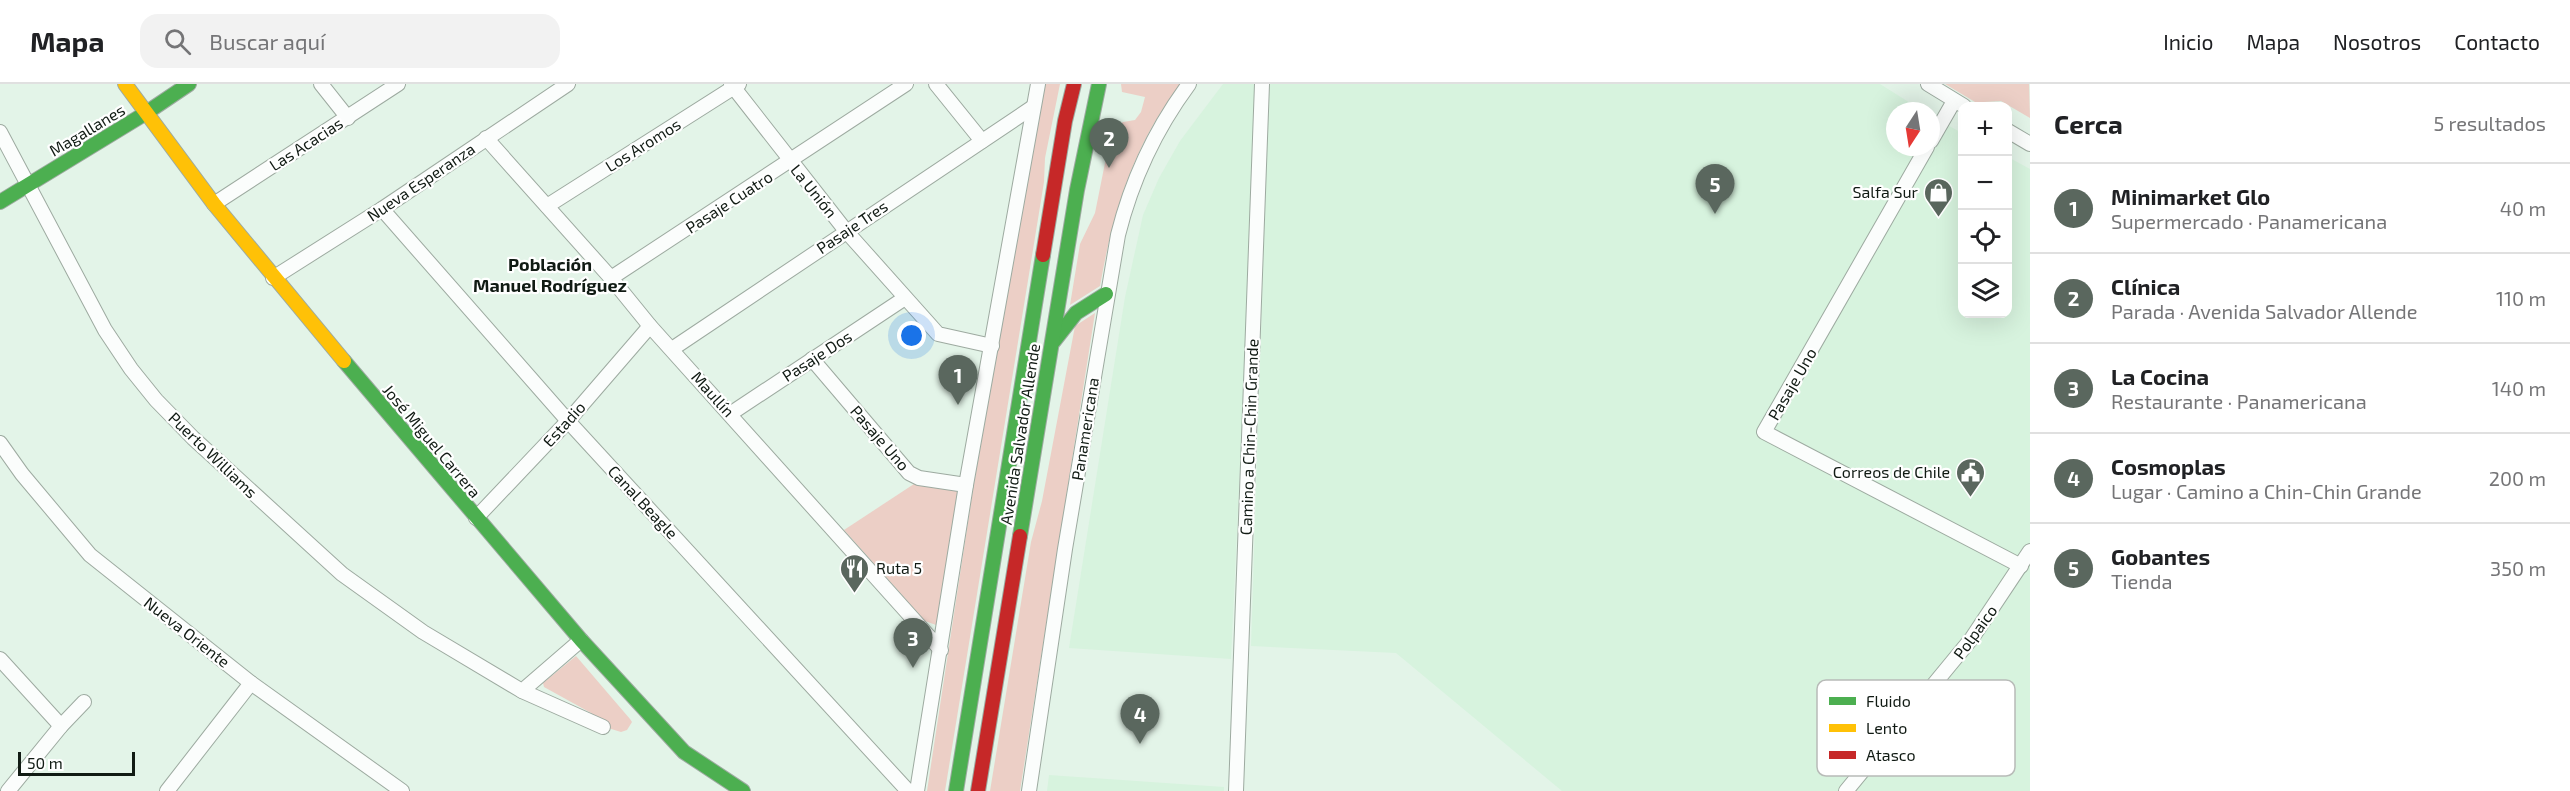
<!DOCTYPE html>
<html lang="es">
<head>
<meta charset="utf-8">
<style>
	:root { --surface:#fff; --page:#f2f2f2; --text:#202124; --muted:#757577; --line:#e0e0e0; --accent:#5a675e }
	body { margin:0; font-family:"Exo 2",sans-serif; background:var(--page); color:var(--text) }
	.controls { position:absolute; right:18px; top:18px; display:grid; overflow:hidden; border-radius:12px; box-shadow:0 6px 24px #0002 }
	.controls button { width:54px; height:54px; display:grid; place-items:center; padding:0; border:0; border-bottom:2px solid var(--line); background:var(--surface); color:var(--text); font:30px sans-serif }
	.compass { position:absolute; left:1886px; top:18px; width:54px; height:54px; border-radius:50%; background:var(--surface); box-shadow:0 6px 24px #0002; rotate:192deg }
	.scale { position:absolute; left:18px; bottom:15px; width:117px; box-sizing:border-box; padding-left:6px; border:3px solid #111b14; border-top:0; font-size:16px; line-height:21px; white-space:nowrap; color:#111b14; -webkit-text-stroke:4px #fff; paint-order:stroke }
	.you { position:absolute; left:912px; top:252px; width:21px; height:21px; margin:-15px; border:4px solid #fff; border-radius:50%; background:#1a73e8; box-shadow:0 0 0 9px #1a73e833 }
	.badge { display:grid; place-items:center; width:39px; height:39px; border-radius:50%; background:var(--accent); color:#fff; font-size:20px; font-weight:700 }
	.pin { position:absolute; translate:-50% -50px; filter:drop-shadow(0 2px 3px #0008) }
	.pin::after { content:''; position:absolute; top:32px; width:21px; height:18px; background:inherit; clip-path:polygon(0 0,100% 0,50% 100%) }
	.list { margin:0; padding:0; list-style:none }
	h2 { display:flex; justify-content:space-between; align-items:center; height:78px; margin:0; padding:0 24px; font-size:26px }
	h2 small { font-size:20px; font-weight:400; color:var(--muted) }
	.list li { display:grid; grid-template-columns:39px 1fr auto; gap:18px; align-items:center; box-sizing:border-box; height:90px; padding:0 24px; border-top:2px solid var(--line) }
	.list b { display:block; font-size:22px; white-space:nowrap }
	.list p { margin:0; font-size:20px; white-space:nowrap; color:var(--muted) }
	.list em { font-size:20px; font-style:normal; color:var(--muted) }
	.icon { flex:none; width:33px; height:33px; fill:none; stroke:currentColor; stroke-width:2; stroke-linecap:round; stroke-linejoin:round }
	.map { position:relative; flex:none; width:2030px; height:707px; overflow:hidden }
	header { display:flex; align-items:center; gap:36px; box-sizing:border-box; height:84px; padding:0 30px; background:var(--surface); border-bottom:2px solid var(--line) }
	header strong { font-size:28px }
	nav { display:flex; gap:33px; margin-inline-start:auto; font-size:21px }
	.search { width:420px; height:54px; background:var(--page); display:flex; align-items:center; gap:15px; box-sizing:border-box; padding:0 21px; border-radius:18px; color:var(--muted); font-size:22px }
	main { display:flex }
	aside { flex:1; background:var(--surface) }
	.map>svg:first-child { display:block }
	.built { fill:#d7f3de }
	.green { fill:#eccfc6 }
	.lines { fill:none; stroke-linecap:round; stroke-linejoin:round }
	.street-casing { stroke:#9daaa0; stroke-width:16 }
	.fast-casing { stroke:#9daaa0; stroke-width:16 }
	.slow-casing { stroke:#9daaa0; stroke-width:16 }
	.jam-casing { stroke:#9daaa0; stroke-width:16 }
	.street { stroke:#fbfdfc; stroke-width:14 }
	.fast { stroke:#4caf50; stroke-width:14 }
	.slow { stroke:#ffc107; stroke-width:14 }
	.jam { stroke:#c62828; stroke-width:14 }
	.labels { text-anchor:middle; stroke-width:4.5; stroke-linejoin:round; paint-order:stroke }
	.street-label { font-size:16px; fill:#111b14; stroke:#fff }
	.poi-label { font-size:16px; fill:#111b14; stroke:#fff; text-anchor:end }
	.neighbourhood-label { font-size:18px; font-weight:bold; fill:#111b14; stroke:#fff }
	.key { fill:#fff; stroke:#b8bbb8; stroke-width:1.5 }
	.key-label { font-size:16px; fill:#111b14 }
</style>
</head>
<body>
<header>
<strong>Mapa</strong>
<div class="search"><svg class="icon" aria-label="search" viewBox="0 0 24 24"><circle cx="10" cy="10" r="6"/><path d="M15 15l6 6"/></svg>Buscar aquí</div>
<nav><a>Inicio</a><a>Mapa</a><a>Nosotros</a><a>Contacto</a></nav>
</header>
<main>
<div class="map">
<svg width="2030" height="707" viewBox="0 0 2030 707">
	<rect width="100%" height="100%" fill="#e3f4e8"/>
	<!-- built -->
	<g class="built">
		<polygon points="1223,0 1258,0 1231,575 1069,564 1125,213 1143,131 1159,94 1180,57"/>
		<polygon points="1269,0 1880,0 1923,27 1895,27 1895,63 1931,63 1931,32 1962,49 1962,230 2008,230 2008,73 2030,85 2030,707 1562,707 1396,569 1251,562"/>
		<polygon points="1049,691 1224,703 1224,707 1047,707"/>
	</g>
	<!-- green -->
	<g class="green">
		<polygon points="1045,0 1060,0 1045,74 1044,98 945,707 927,707 973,405"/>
		<path d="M1121 0H1181C1134 59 1113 128 1100 202L1070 221 1080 160 1095 129 1112 44 1123 38 1135 36 1141 28 1145 13 1122 8Z"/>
		<polygon points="1945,0 2029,0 2030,34 2001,17 1984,18 1980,21"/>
		<polygon points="1095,229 1020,707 990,707 1031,458 1042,417 1075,242"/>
		<polygon points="917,398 959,406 939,536 936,541 925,537 844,446"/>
		<polygon points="576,572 630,635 632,638 627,646 621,648 608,644 591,629 544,603 543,599"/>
	</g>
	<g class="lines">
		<defs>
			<g id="street">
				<polyline points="321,0 348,34"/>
				<polyline points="731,0 846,147 938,250 992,262"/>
				<polyline points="936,0 982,57"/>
				<polyline points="1928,0 1964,22"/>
				<polyline points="2008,47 2030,60"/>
				<polyline points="0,48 105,246 131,285 156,316 193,354 342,490 423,548 522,607 581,556"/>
				<polyline points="486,54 611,194 650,242 941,566"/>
				<polyline points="1931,57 1954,17"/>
				<polyline points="1927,63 1764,348 2021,482"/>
				<polyline points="214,120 398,0"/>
				<polyline points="547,122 739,0"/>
				<polyline points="382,125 568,337 908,707"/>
				<polyline points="273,194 382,125 568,0"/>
				<polyline points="611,194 906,0"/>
				<polyline points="672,265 1033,23"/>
				<polyline points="812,275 909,389 919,394 966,401"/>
				<polyline points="730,330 905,214"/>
				<polyline points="0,359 22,390 90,471 251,599 402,707"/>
				<polyline points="476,434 568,337 650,242"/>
				<polyline points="0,575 61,642"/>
				<polyline points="522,607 603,643"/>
				<polyline points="8,707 61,642 84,618"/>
				<polyline points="167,707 251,599"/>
				<polyline points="917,707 966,401 1038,0"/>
				<path d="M1029 707 1065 465 1118 151C1132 95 1155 46 1189 0"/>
				<polyline points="1236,707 1262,0"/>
				<polyline points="1846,707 1972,554 2030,467"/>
			</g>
			<g id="fast">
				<polyline points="0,118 146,29 189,0"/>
				<polyline points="1054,257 1076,229 1106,210"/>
				<polyline points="344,277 581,556 684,668 743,707"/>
				<polyline points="1020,452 1077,106 1099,0"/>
				<polyline points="956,707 1043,171"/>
			</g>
			<polyline id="slow" points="125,0 214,120 344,277"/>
			<g id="jam">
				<polyline points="1043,171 1065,37 1074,0"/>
				<polyline points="978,707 1020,452"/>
			</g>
		</defs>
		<!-- street casing -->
		<use href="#street" class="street-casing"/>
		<!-- fast casing -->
		<use href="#fast" class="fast-casing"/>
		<!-- slow casing -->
		<use href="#slow" class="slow-casing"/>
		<!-- jam casing -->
		<use href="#jam" class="jam-casing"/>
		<!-- street -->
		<use href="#street" class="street"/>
		<!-- fast -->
		<use href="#fast" class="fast"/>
		<!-- slow -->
		<use href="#slow" class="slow"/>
		<!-- jam -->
		<use href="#jam" class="jam"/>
	</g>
	<!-- icons -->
	<defs>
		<symbol id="shop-pin" viewBox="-11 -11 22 30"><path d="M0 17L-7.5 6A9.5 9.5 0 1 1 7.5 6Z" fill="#5a675e" stroke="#fff"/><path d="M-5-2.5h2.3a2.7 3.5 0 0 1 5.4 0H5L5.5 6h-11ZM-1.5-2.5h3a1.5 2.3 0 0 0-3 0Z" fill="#fff"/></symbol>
		<symbol id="civic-pin" viewBox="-11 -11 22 30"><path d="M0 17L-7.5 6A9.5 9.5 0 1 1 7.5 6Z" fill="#5a675e" stroke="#fff"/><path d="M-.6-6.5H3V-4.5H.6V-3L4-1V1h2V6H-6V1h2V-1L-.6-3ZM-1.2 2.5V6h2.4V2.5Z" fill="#fff"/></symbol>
		<symbol id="restaurant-pin" viewBox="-11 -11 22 30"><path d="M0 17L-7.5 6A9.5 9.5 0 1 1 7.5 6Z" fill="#5a675e" stroke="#fff"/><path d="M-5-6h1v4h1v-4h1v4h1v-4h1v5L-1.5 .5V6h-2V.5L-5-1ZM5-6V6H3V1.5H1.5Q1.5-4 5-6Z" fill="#fff"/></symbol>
	</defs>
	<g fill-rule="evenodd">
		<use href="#shop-pin" x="1922" y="92" width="33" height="45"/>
		<use href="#civic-pin" x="1954" y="372" width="33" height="45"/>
		<use href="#restaurant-pin" x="838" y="468" width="33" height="45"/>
	</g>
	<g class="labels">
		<!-- street labels -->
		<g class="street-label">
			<text transform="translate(87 46) rotate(-31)" y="6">Magallanes</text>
			<text transform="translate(306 60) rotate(-33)" y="6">Las Acacias</text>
			<text transform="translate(643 61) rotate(-32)" y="6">Los Aromos</text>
			<text transform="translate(421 98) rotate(-34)" y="6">Nueva Esperanza</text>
			<text transform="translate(814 107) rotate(51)" y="6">La Unión</text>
			<text transform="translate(729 118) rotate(-33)" y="6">Pasaje Cuatro</text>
			<text transform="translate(852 143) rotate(-34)" y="6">Pasaje Tres</text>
			<text transform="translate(817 272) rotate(-33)" y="6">Pasaje Dos</text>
			<text transform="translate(1792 300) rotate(-60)" y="6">Pasaje Uno</text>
			<text transform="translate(713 310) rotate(48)" y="6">Maullín</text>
			<text transform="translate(564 340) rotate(-48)" y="6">Estadio</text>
			<text transform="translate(1085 345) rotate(-81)" y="6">Panamericana</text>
			<text transform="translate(1020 350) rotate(-81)" y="6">Avenida Salvador Allende</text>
			<text transform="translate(1249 353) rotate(-88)" y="6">Camino a Chin-Chin Grande</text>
			<text transform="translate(880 354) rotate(49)" y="6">Pasaje Uno</text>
			<text transform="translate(432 357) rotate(50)" y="6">José Miguel Carrera</text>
			<text transform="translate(213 371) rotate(44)" y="6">Puerto Williams</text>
			<text transform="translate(643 418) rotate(47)" y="6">Canal Beagle</text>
			<text transform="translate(187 548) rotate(38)" y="6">Nueva Oriente</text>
			<text transform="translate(1975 548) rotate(-54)" y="6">Polpaico</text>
		</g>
		<!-- poi labels -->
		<g class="poi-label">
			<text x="1918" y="114">Salfa Sur</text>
			<text x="1950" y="394">Correos de Chile</text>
			<text x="876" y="490" text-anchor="start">Ruta 5</text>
		</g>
		<!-- neighbourhood labels -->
		<g class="neighbourhood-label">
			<text x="550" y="187">Población<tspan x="550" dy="21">Manuel Rodríguez</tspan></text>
		</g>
	</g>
	<!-- legend -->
	<rect x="1817" y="596" width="198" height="96" rx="9" class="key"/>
	<rect x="1829" y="613" width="27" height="8" fill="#4caf50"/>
	<rect x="1829" y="640" width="27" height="8" fill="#ffc107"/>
	<rect x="1829" y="667" width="27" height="8" fill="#c62828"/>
	<g class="key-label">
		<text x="1866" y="623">Fluido</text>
		<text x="1866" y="650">Lento</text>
		<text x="1866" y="677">Atasco</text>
	</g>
</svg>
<div class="controls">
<button>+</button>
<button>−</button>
<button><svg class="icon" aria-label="locate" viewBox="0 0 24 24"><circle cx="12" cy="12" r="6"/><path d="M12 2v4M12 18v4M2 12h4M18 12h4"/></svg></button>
<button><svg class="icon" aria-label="layers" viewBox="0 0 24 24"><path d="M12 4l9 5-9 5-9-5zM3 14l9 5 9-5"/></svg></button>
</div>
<svg class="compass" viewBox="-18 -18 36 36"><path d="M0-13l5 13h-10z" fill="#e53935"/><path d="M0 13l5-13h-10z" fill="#757577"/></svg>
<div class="scale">50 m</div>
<div class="you"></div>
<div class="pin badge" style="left:958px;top:321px">1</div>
<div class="pin badge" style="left:1109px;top:84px">2</div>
<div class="pin badge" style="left:913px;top:584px">3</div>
<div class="pin badge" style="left:1140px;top:660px">4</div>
<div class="pin badge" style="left:1715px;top:130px">5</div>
</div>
<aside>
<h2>Cerca<small>5 resultados</small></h2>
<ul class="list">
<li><span class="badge">1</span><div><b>Minimarket Glo</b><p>Supermercado · Panamericana</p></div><em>40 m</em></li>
<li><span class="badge">2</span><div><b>Clínica</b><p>Parada · Avenida Salvador Allende</p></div><em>110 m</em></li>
<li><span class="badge">3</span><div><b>La Cocina</b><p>Restaurante · Panamericana</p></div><em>140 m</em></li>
<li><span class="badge">4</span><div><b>Cosmoplas</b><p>Lugar · Camino a Chin-Chin Grande</p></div><em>200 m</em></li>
<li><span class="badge">5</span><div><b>Gobantes</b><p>Tienda</p></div><em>350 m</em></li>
</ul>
</aside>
</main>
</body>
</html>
